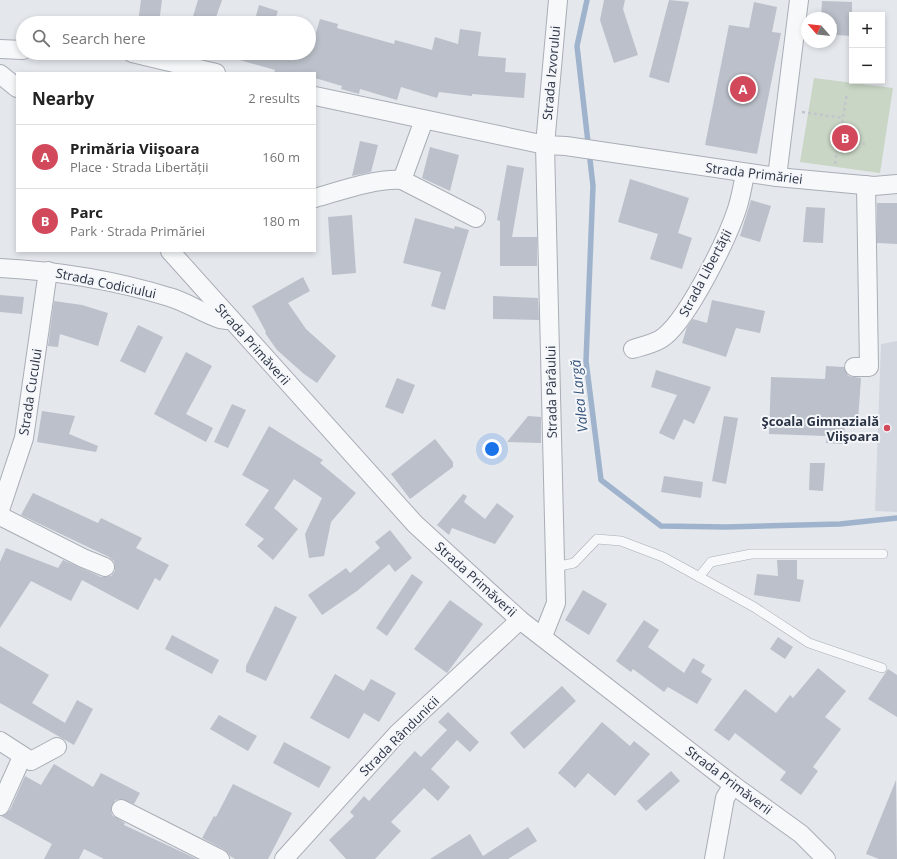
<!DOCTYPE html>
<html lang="en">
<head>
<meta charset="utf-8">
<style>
	:root { --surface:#fff; --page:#f6f6f6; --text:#222; --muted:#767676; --line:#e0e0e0; --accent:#d1495b }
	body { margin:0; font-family:"Open Sans",sans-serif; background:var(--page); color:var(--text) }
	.controls { position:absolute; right:12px; top:12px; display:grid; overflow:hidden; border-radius:0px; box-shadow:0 2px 6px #0003 }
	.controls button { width:36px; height:36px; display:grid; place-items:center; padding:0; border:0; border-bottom:1px solid var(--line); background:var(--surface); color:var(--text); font:20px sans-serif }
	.compass { position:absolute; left:801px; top:12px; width:36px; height:36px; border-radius:50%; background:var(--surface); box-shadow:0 2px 6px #0003; rotate:298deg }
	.you { position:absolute; left:492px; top:449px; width:14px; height:14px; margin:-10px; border:3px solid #fff; border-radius:50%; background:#1a73e8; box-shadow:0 0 0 6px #1a73e833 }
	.badge { display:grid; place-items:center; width:26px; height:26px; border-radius:50%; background:var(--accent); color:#fff; font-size:13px; font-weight:700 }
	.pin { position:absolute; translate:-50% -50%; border:2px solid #fff; box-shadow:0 1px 4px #0006 }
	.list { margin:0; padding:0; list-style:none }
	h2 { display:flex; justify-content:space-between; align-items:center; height:52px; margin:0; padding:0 16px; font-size:17px }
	h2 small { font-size:13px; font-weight:400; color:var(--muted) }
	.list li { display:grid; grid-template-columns:26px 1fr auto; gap:12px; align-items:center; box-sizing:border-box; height:64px; padding:0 16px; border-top:1px solid var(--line) }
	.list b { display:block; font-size:15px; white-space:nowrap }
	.list p { margin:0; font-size:13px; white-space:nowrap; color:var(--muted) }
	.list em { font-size:13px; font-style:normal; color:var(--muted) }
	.icon { flex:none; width:22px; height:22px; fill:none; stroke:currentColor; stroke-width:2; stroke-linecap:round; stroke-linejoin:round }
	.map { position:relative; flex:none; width:897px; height:859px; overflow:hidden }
	.search { position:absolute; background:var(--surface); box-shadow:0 2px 6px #0003; left:16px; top:16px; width:300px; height:44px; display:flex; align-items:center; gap:10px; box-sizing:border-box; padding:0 14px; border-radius:22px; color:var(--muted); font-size:15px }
	.panel { position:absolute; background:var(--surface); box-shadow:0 2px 6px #0003; left:16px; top:72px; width:300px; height:180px; border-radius:0px }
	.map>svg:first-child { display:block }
	.built { fill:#d2d6de }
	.green { fill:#c9d6c5 }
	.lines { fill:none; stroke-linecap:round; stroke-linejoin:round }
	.stream { stroke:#9fb4cc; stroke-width:5.5 }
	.building { fill:#bbc0ca }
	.service-casing { stroke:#a9aeb7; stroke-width:10 }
	.minor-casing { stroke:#a9aeb7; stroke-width:20 }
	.path { stroke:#c2c5cb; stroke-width:2.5; stroke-dasharray:3 3; stroke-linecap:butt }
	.service { stroke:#f7f8fa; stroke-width:9 }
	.minor { stroke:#f7f8fa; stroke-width:18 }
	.poi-dot { fill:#d1495b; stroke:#f4f6f9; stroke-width:1.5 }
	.labels { text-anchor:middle; stroke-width:4; stroke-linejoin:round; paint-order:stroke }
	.street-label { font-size:13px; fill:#2b3445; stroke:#f4f6f9 }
	.poi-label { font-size:13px; font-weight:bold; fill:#2b3445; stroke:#f4f6f9; text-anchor:end }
	.water-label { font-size:14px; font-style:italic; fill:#34527a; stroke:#f4f6f9 }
</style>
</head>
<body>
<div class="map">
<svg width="897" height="859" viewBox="0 0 897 859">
	<rect width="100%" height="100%" fill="#e4e7ec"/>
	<!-- built -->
	<polygon class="built" points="897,341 897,512 875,511 881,344"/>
	<!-- green -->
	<polygon class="green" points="814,78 893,88 880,173 800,162"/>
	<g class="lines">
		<!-- stream -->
		<polyline class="stream" points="587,0 577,46 593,186 586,361 601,480 661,526 726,527 840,524 897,518"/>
	</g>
	<!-- building -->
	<g class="building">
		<polygon points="141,0 162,0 159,23 138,23"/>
		<polygon points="198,0 222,0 214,23 191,23"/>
		<polygon points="604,0 625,0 623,9 638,55 614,63 600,20"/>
		<polygon points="669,0 689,2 669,83 649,77"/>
		<polygon points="822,1 852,2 852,36 836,35 837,24 831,24 831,18 821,18"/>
		<polygon points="754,2 777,7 772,32 781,33 757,154 705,145 729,25 749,28"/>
		<polygon points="259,5 278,11 274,23 254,23"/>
		<polygon points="320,19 338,24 337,28 394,44 395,40 432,50 435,37 458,44 460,29 481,32 478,56 506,58 505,72 526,73 524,98 472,94 472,96 439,92 437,98 401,87 397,100 360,89 359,94 341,89 342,86 315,78 315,73 274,73 275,70 229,57 230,53 310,53"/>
		<polygon points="360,141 378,145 371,172 352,176"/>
		<polygon points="430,147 459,155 450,191 422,178"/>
		<polygon points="507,165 524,168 512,237 537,237 537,266 500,266 500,221 497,220"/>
		<polygon points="630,179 689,198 678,233 692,238 682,269 650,259 658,234 618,222"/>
		<polygon points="751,200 771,206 760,242 740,236"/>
		<polygon points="877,203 897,203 897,244 877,243"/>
		<polygon points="806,207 825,208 823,243 803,242"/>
		<polygon points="352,215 356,273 332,275 328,217"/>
		<polygon points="415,218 454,229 455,226 469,230 445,310 431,306 441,272 403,263"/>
		<polygon points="303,277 310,291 288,303 306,329 336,356 317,383 304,374 277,350 265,333 266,332 252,306"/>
		<polygon points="0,295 24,297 22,314 0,312"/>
		<polygon points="493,296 538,298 539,320 493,319"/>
		<polygon points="712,300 765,311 760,333 736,328 726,357 682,343 687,327 693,319 707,323"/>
		<polygon points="54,301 82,305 108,313 98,346 60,334 58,347 48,346"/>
		<polygon points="138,325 163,337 145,373 120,361"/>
		<polygon points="186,352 212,366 186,414 213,428 206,442 154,414"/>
		<polygon points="826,366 844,367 848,376 861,378 858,421 845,420 844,444 826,443 827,436 769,434 771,377 825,379"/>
		<polygon points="656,370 711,387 694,424 684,419 674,440 659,433 677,395 651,387"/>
		<polygon points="397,378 415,385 403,414 385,407"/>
		<polygon points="232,404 246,410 228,448 214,442"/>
		<polygon points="42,411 75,416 69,434 98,446 96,452 37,442"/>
		<polygon points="528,416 541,417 541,443 507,442"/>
		<polygon points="724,416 738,418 726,484 712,481"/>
		<polygon points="269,426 323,460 320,463 356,493 331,522 324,556 309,558 305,534 322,498 294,479 274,508 298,529 273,560 257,546 264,539 245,525 269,490 242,475"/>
		<polygon points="435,439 453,462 453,467 410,499 391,474"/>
		<polygon points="810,463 825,463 823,491 809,490"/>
		<polygon points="664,476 703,482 701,498 661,492"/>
		<polygon points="33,493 98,523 101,518 142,538 136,548 169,565 160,581 155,578 138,610 82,580 71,601 31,581 0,628 0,562 6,548 58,568 63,560 101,577 111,576 115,571 114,561 109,557 21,515"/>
		<polygon points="463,494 467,496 464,502 485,519 497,503 514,516 495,544 452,528 449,535 437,525"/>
		<polygon points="390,530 412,558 395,572 389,564 357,591 322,615 308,595 346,568 350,573 380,548 375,542"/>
		<polygon points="777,560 797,560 797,579 804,580 800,602 754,595 757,574 778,576"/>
		<polygon points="412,574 423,582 387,636 376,628"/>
		<polygon points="583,590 607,604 589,635 565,620"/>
		<polygon points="450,600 483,624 447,673 414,649"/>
		<polygon points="275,606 297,617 266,681 246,672 246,666"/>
		<polygon points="644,620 659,630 648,647 684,673 693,658 705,665 701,672 712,679 697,704 668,687 664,692 633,669 631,672 616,661"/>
		<polygon points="172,635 219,660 212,674 165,649"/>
		<polygon points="778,637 793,647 785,659 770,649"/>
		<polygon points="0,646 49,675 32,703 65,723 77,700 93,709 74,745 0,703"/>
		<polygon points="818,668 846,691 825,717 841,729 813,767 818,771 801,795 780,780 786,772 735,733 729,741 714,730 745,689 776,713 790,695 793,698"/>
		<polygon points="888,669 897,675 897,717 868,699"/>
		<polygon points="335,674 364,691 371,679 396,693 379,722 364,713 349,739 310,718"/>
		<polygon points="562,686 576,701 524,749 510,733"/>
		<polygon points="448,712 479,742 470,752 457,740 431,769 450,787 438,801 424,788 391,822 401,831 375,859 346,859 329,840 354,816 350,812 364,796 369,801 415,751 421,757 447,730 438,722"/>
		<polygon points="219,715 257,736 248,751 210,729"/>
		<polygon points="602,722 630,746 634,741 650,754 615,796 588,773 575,788 558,773"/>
		<polygon points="284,742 331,767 319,788 273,763"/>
		<polygon points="54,764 93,787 101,773 140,793 134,804 121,799 115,800 111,809 112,815 125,823 124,825 197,859 104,859 84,849 79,859 44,859 52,844 1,816 10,810 25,776 41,785"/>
		<polygon points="671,771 680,781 646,811 637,801"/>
		<polygon points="896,780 897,859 879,859 866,854"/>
		<polygon points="233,784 292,813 268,859 235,859 230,856 225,850 202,838 214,816 216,817"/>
		<polygon points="528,827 537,841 508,859 430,859 470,834 483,856"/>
	</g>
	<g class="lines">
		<defs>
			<g id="service">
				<polyline points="555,567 574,563 597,539 621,541 663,557 754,607 809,643 882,668"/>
				<polyline points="699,577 711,562 751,554 883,554"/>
			</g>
			<g id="minor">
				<polyline points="0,49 23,50"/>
				<polyline points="132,53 216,73"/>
				<polyline points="0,74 17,88"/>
				<polyline points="315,96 545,145 566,146 777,177 874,186 897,184"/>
				<polyline points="777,177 799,0"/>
				<polyline points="402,180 424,120"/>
				<path d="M315 198C340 191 376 178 402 180L476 218"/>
				<polyline points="170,251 415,524 520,620 733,785 801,834 826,859"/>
				<path d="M0 268C58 271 114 280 169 297 187 302 202 313 220 319L227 320 231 319"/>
				<path d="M633 349C643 346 657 343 665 336 689 316 727 240 737 209 741 197 743 185 745 173"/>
				<polyline points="854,367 869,367 866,185"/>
				<polyline points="0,510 24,438 48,271"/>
				<polyline points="0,516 83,558 105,567"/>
				<polyline points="543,636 556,603 545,145 558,0"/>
				<polyline points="0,741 31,761 57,747"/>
				<polyline points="0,806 22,757"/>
				<polyline points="121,809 220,859"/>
				<polyline points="284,859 398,733 520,620"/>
				<polyline points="714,859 725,798 733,785"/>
			</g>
		</defs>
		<!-- service casing -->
		<use href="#service" class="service-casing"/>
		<!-- minor casing -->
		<use href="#minor" class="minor-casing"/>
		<!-- path -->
		<g class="path">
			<polyline points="802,112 843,118"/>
			<polyline points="839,141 865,144"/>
			<polyline points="835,164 847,93"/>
		</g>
		<!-- service -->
		<use href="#service" class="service"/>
		<!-- minor -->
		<use href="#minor" class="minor"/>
	</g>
	<!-- markers -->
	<circle class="poi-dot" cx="887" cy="428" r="4"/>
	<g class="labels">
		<!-- street labels -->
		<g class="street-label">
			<text transform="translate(551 73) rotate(-85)" y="5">Strada Izvorului</text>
			<text transform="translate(754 173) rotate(7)" y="5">Strada Primăriei</text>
			<text transform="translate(705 273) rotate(-62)" y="5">Strada Libertății</text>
			<text transform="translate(106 283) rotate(12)" y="5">Strada Codiciului</text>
			<text transform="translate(253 344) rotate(48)" y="5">Strada Primăverii</text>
			<text transform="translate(30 392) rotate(-81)" y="5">Strada Cucului</text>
			<text transform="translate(551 392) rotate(-91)" y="5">Strada Pârâului</text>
			<text transform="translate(476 579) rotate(42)" y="5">Strada Primăverii</text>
			<text transform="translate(399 736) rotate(-45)" y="5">Strada Rândunicii</text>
			<text transform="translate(729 780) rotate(37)" y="5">Strada Primăverii</text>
		</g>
		<!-- poi labels -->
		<g class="poi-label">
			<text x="879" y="426">Şcoala Gimnazială<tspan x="879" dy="15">Viişoara</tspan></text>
		</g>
		<!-- water labels -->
		<g class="water-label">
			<text transform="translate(579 396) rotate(-96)" y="5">Valea Largă</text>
		</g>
	</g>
</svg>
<div class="controls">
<button>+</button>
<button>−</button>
</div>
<svg class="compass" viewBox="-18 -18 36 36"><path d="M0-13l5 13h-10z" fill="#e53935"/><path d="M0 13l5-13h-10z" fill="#767676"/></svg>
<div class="you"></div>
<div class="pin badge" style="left:743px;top:89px">A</div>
<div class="pin badge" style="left:845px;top:138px">B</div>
<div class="search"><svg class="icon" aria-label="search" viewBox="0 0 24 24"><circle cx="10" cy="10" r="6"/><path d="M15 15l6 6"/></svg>Search here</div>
<section class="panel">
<h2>Nearby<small>2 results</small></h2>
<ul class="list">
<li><span class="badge">A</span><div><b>Primăria Viişoara</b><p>Place · Strada Libertății</p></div><em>160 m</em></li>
<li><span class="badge">B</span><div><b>Parc</b><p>Park · Strada Primăriei</p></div><em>180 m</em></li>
</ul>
</section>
</div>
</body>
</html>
